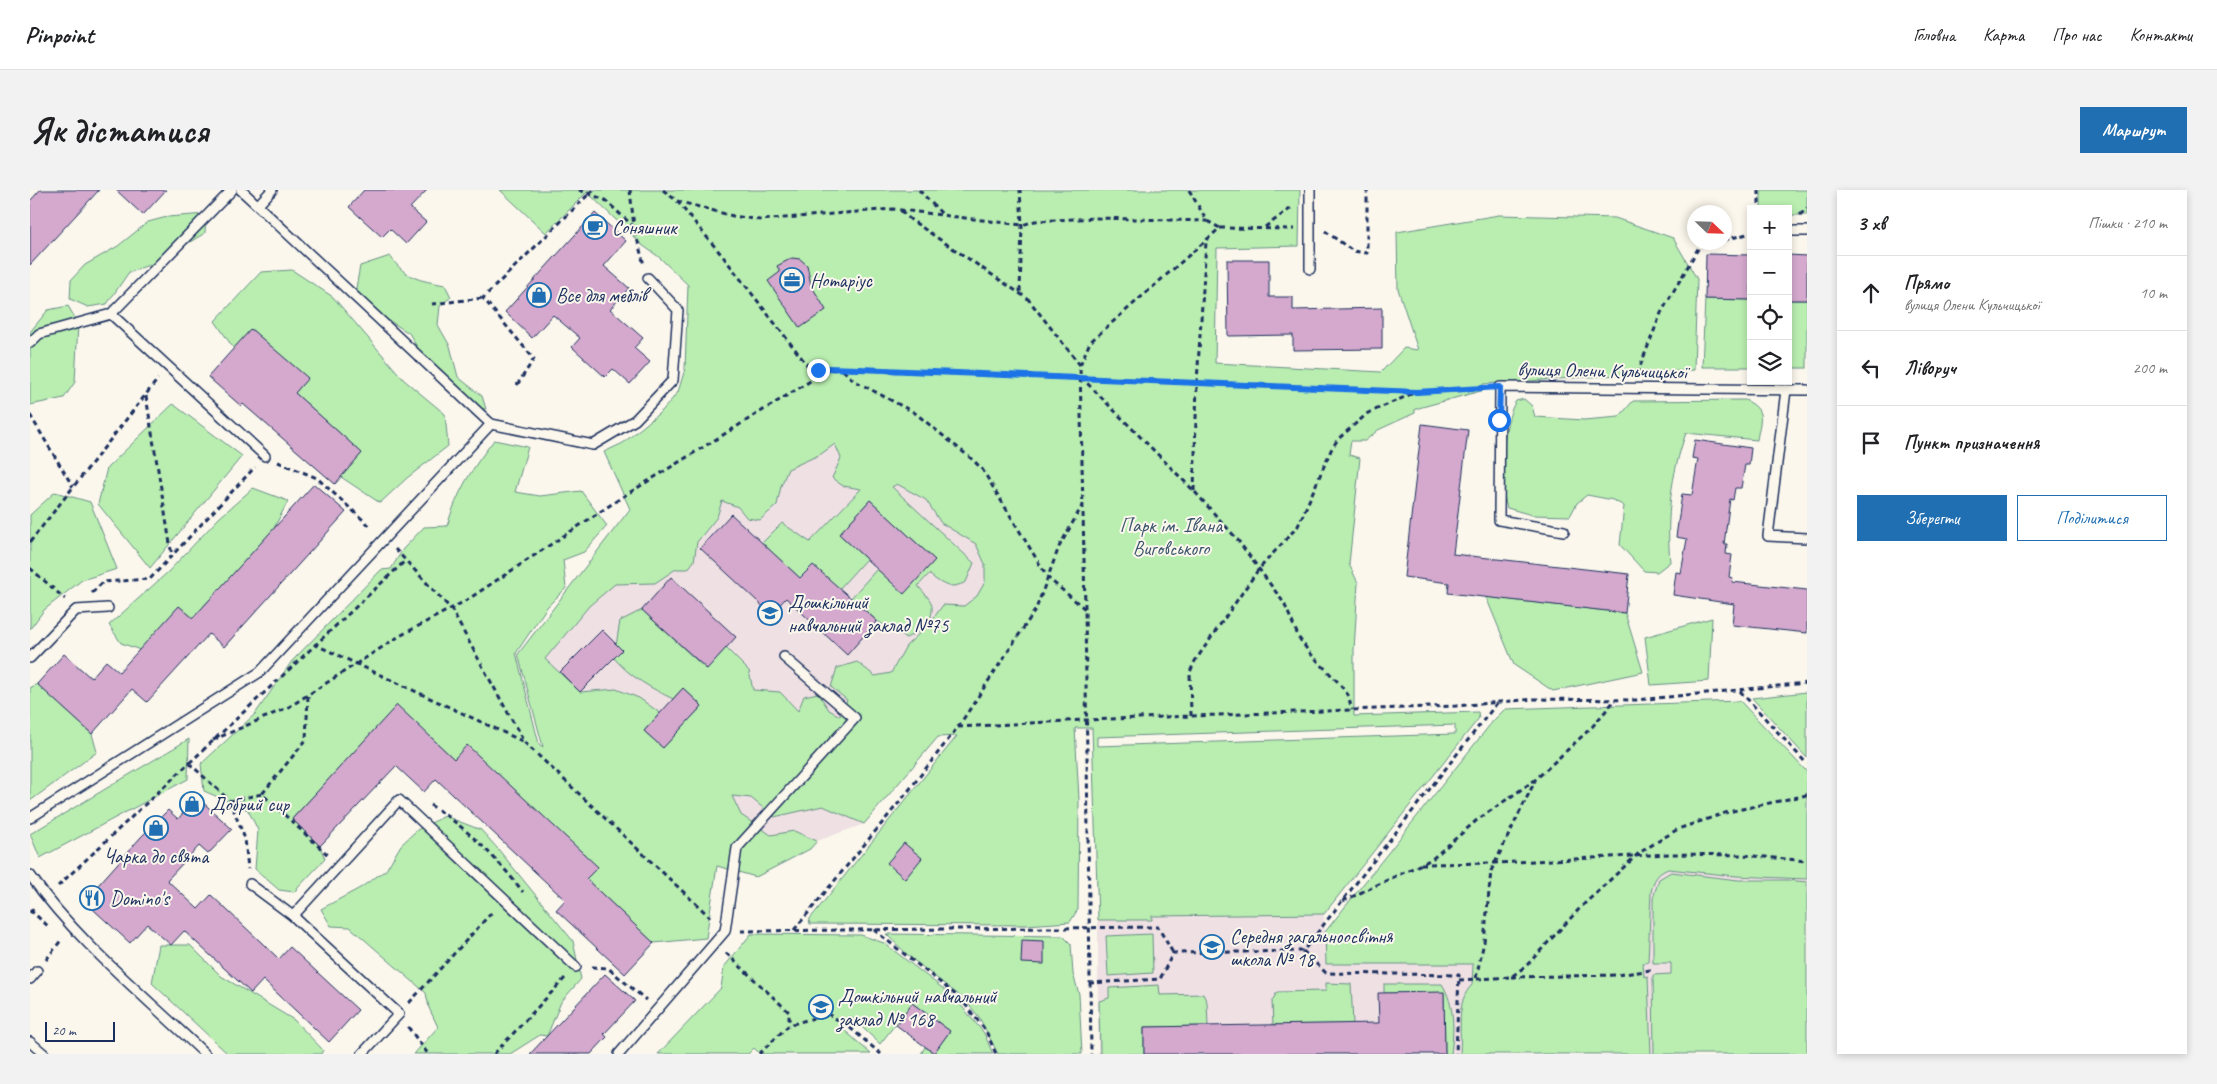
<!DOCTYPE html>
<html lang="uk">
<head>
<meta charset="utf-8">
<style>
	:root { --surface:#fff; --page:#f2f2f2; --text:#202124; --muted:#757577; --line:#e0e0e0; --accent:#1f6fb2 }
	body { margin:0; font-family:Caveat,sans-serif; background:var(--page); color:var(--text) }
	.controls { position:absolute; right:15px; top:15px; display:grid; overflow:hidden; border-radius:0px; box-shadow:0 2px 8px #0003 }
	.controls button { width:45px; height:45px; display:grid; place-items:center; padding:0; border:0; border-bottom:1px solid var(--line); background:var(--surface); color:var(--text); font:25px sans-serif }
	.compass { position:absolute; left:1657px; top:15px; width:45px; height:45px; border-radius:50%; background:var(--surface); box-shadow:0 2px 8px #0003; rotate:113deg }
	.scale { position:absolute; left:15px; bottom:12px; width:70px; box-sizing:border-box; padding-left:5px; border:2px solid #1b2f5e; border-top:0; font-size:14px; line-height:18px; white-space:nowrap; color:#1b2f5e; -webkit-text-stroke:4px #fbf7ec; paint-order:stroke }
	.stop { position:absolute; width:15px; height:15px; margin:-11px; border:4px solid #1a73e8; border-radius:50%; background:#fff }
	.stop.end { background:#1a73e8; border-color:#fff; box-shadow:0 1px 5px #0008 }
	.list { margin:0; padding:0; list-style:none }
	h2 { display:flex; justify-content:space-between; align-items:center; height:65px; margin:0; padding:0 20px; font-size:21px }
	h2 small { font-size:16px; font-weight:400; color:var(--muted) }
	.list li { display:grid; grid-template-columns:32px 1fr auto; gap:15px; align-items:center; box-sizing:border-box; height:75px; padding:0 20px; border-top:1px solid var(--line) }
	.list b { display:block; font-size:19px; white-space:nowrap }
	.list p { margin:0; font-size:16px; white-space:nowrap; color:var(--muted) }
	.list em { font-size:16px; font-style:normal; color:var(--muted) }
	.actions { display:flex; gap:10px; padding:15px 20px }
	.actions a { flex:1; padding:11px 0; border:1px solid var(--accent); border-radius:0px; text-align:center; font-size:18px; color:var(--accent) }
	.actions .main { background:var(--accent); color:#fff }
	.icon { flex:none; width:28px; height:28px; fill:none; stroke:currentColor; stroke-width:2; stroke-linecap:round; stroke-linejoin:round }
	.map { position:relative; flex:none; width:1777px; height:864px; overflow:hidden; border-radius:0px }
	header { display:flex; align-items:center; gap:30px; box-sizing:border-box; height:70px; padding:0 25px; background:var(--surface); border-bottom:1px solid var(--line) }
	header strong { font-size:24px }
	nav { display:flex; gap:28px; margin-inline-start:auto; font-size:18px }
	.intro { display:flex; align-items:center; justify-content:space-between; box-sizing:border-box; height:120px; padding:0 30px }
	h1 { margin:0; font-size:35px }
	.button { padding:12px 22px; border-radius:0px; background:var(--accent); color:#fff; font-size:18px; font-weight:700 }
	main { display:flex; gap:30px; padding:0 30px }
	aside { flex:1; background:var(--surface); border-radius:0px; box-shadow:0 2px 8px #0003 }
	.map>svg:first-child { display:block }
	.built { fill:#efe0e3 }
	.green { fill:#b9eeb0; stroke:#6a8e87; fill-rule:evenodd }
	.building { fill:#d4a9cd; stroke:#1b2f5e }
	.lines { fill:none; stroke-linecap:round; stroke-linejoin:round }
	.service-casing { stroke:#1b2f5e; stroke-width:12 }
	.path { stroke:#1b2f5e; stroke-width:3; stroke-dasharray:5 4; stroke-linecap:butt }
	.service { stroke:#fbf7ec; stroke-width:9 }
	.route { stroke:#1a73e8; stroke-width:6 }
	.labels { text-anchor:middle; stroke-width:4; stroke-linejoin:round; paint-order:stroke }
	.poi-label { font-size:20px; fill:#1b2f5e; stroke:#fbf7ec; text-anchor:start }
	.street-label { font-size:20px; fill:#1b2f5e; stroke:#fbf7ec }
	.park-label { font-size:20px; fill:#3b556e; stroke:#fbf7ec }
</style>
</head>
<body>
<header>
<strong>Pinpoint</strong>
<nav><a>Головна</a><a>Карта</a><a>Про нас</a><a>Контакти</a></nav>
</header>
<div class="intro"><h1>Як дістатися</h1><a class="button">Маршрут</a></div>
<main>
<div class="map">
<svg width="1777" height="864" viewBox="0 0 1777 864">
	<rect width="100%" height="100%" fill="#fbf7ec"/>
	<filter id="ink" filterUnits="userSpaceOnUse"><feTurbulence type="fractalNoise" baseFrequency=".02" numOctaves="2"/><feDisplacementMap in="SourceGraphic" scale="10" xChannelSelector="R" yChannelSelector="G"/><feConvolveMatrix kernelMatrix="1 2 1 2 8 2 1 2 1" color-interpolation-filters="sRGB"/></filter>
	<g filter="url(#ink)">
		<!-- built -->
		<g class="built">
			<polygon points="872,239 966,382 952,495 834,634 787,651 780,659 726,687 623,659 488,464 583,340 705,248"/>
			<polygon points="1612,675 1777,681 1777,864 1068,864 1068,730 1121,730 1122,726 1294,724 1296,774 1443,774 1442,795 1614,790"/>
		</g>
		<!-- green -->
		<g class="green">
			<path d="M470 0H1270L1269 56 1187 58 1185 173 1351 182 1374 158 1388 160 1368 99 1367 42 1469 25 1585 28 1643 48 1667 89 1664 180 1453 194 1454 200 1385 219V223L1348 240 1335 251H1321L1319 265 1330 268 1319 374 1328 393 1324 460V526L1448 522 1449 528 1294 724 1122 726V730H1068L1062 538H1045L1049 609 1048 719 1040 732 996 735 780 734 779 730 927 546 908 547 834 634 793 616 744 627 721 608 702 606 711 625 741 645 764 641 787 651 780 659 726 687 687 676 676 748 624 753 556 689 567 677 424 569 367 516 262 629 290 656 295 669 264 702 249 700 225 679 228 640 218 620 174 601 171 574 225 524 262 471 351 380 361 379 373 359 394 337 417 336C428 300 441 280 464 250L498 257 485 302 510 306 551 301 577 336 554 362 533 370 536 398 517 417 486 463 509 554 513 557 488 464 600 319 574 262 593 253 633 220 648 202 655 179 658 95 629 67 612 55 557 2 516 43ZM805 254 811 268 802 288 813 296 831 299 780 352 752 333 732 353 770 388 783 375 809 399 836 369 809 344 840 310 905 370 874 403 847 379 821 408 847 431 876 448 895 438 876 456 861 483 845 486 827 472 807 478 801 497 817 510 810 526 799 520 788 503 774 506 768 521 750 502 723 500 719 481 696 458 676 479 612 420 590 431 584 468C600 487 621 498 643 509L653 498 672 516 633 558 614 541 630 523 609 508 586 499 550 502 515 469 559 416 585 394 625 393 646 379H658L664 371 667 352 687 327 692 311 708 317 717 328 730 330 747 315 751 296 758 279 791 264ZM867 294 896 310 911 333 946 354 955 374V392L947 406 934 416 913 415 899 434C905 413 903 413 888 396L899 384C912 395 920 400 936 392L944 373 862 297ZM1425 535V544L1067 556V547Z"/>
			<polygon points="1731,0 1777,0 1777,25 1758,25 1758,19 1731,19"/>
			<polygon points="176,24 175,43 125,73 99,82 77,114 58,117 40,109 41,90 55,75 88,56 118,32 137,27"/>
			<path d="M360 66C376 89 389 90 415 95L421 107 410 116 408 135 420 156 428 187 452 206 456 219 437 218 398 176 379 143 324 109 330 76Z"/>
			<polygon points="262,80 303,107 374,190 415,224 418,256 377,288 350,313 311,287 332,263 265,203 277,188 221,139 204,159 185,131 231,82"/>
			<polygon points="1675,109 1721,110 1721,177 1672,177"/>
			<rect x="1758" y="110" width="19" height="68"/>
			<polygon points="38,116 48,133 46,173 45,192 34,208 0,215 0,142 18,120"/>
			<path d="M1494 209 1502 216 1505 227 1554 230 1589 227 1603 211 1715 210C1737 220 1730 230 1727 250L1656 243C1641 285 1636 327 1640 372L1627 382 1614 381 1590 355 1594 316 1583 310 1557 305 1547 313 1540 326 1502 325 1477 318C1469 294 1472 232 1486 211Z"/>
			<polygon points="143,214 212,266 120,378 68,314 77,278"/>
			<polygon points="223,298 258,311 243,340 163,428 149,416 110,460 91,453 79,435 138,382 189,328"/>
			<polygon points="25,302 60,312 87,379 52,390 14,420 0,439 0,325"/>
			<polygon points="1456,407 1595,423 1613,482 1523,501 1484,475"/>
			<polygon points="1682,428 1679,491 1621,495 1615,447"/>
			<polygon points="7,494 62,544 67,562 0,611 0,498"/>
			<polygon points="1777,502 1777,568 1722,508"/>
			<path d="M1710 511 1777 582V689L1706 686 1638 679C1626 684 1624 690 1621 702L1618 772 1613 773 1614 786 1618 787 1621 864H1430C1432 842 1425 811 1442 795L1443 774H1296L1295 742 1463 531 1475 519Z"/>
			<polygon points="159,549 158,589 10,668 0,644"/>
			<polygon points="415,626 451,640 468,659 543,751 551,789 531,812 517,846 510,845 480,864 384,864 408,837 399,818 396,803 320,737 301,736 291,719 330,698 356,680 371,655 387,640"/>
			<polygon points="1641,682 1708,690 1757,690 1777,692 1777,864 1624,864 1623,785 1641,784 1641,773 1623,773 1623,708 1629,689"/>
			<polygon points="721,744 831,745 854,753 924,807 954,843 963,864 891,864 895,857 904,863 920,841 882,813 850,854 820,826 812,838 841,864 730,864 724,858 718,864 628,864 691,798 694,777"/>
			<polygon points="856,744 1033,746 1041,754 1043,784 1049,804 1052,864 968,864 949,827 935,810 881,768"/>
			<polygon points="1122,744 1123,783 1078,786 1076,746"/>
			<polygon points="129,755 160,755 191,786 264,830 293,860 291,864 198,864 122,793"/>
			<polygon points="1296,793 1321,794 1323,834 1243,835 1242,811 1247,802 1296,801"/>
			<path d="M1354 794H1412C1425 815 1424 840 1421 864H1415L1414 803H1354Z"/>
			<polygon points="1129,795 1130,805 1173,804 1177,812 1178,836 1114,837 1114,864 1070,864 1069,811 1079,808 1079,798"/>
		</g>
		<!-- building -->
		<g class="building">
			<polygon points="10,0 69,0 0,75 0,11"/>
			<polygon points="86,0 136,0 113,25"/>
			<polygon points="334,0 397,0 380,18 396,32 376,54 360,39 352,47 319,17"/>
			<polygon points="565,23 596,51 574,76 599,98 580,119 613,148 604,158 620,172 600,194 583,179 575,187 542,157 550,148 523,125 502,148 475,122"/>
			<polygon points="1676,64 1721,65 1721,110 1675,109"/>
			<polygon points="1758,65 1777,66 1777,110 1758,110"/>
			<polygon points="762,68 770,69 777,75 781,95 796,120 770,138 738,91 750,82 747,76"/>
			<polygon points="1197,70 1239,70 1239,107 1263,107 1263,120 1352,118 1352,159 1263,160 1263,145 1198,146"/>
			<polygon points="221,139 278,188 265,203 332,263 305,294 213,214 211,216 178,187"/>
			<polygon points="1392,234 1438,240 1423,364 1599,384 1595,423 1418,403 1419,393 1374,387"/>
			<polygon points="1665,250 1721,258 1719,275 1715,275 1711,298 1705,298 1703,310 1700,309 1694,354 1697,354 1696,364 1702,365 1699,387 1703,388 1702,392 1777,400 1777,443 1702,435 1704,414 1643,405 1646,382 1651,383 1657,349 1646,347 1652,304 1662,305 1668,269 1662,268"/>
			<polygon points="284,294 316,322 194,457 179,444 117,512 102,499 62,544 7,494 34,464 61,488 76,471 89,482 149,416 163,428"/>
			<polygon points="840,310 905,370 874,404 809,344"/>
			<polygon points="701,324 770,388 783,375 847,431 817,465 756,408 741,424 670,358"/>
			<polygon points="641,387 706,447 677,479 612,420"/>
			<polygon points="572,440 592,460 550,502 530,482"/>
			<polygon points="653,498 672,516 633,558 614,541"/>
			<polygon points="367,515 424,569 437,555 568,677 556,689 624,753 595,784 526,720 535,710 406,589 394,602 366,576 290,656 262,629"/>
			<polygon points="167,607 202,639 178,664 169,656 137,690 168,719 181,705 249,769 260,757 328,820 299,852 233,790 221,803 154,741 141,755 117,734 100,753 54,711 111,647 138,620 148,629"/>
			<polygon points="874,653 892,668 875,689 857,673"/>
			<polygon points="992,750 1014,751 1014,774 991,773"/>
			<polygon points="575,784 605,811 574,844 577,847 561,864 500,864"/>
			<polygon points="1414,802 1415,864 1114,864 1114,837 1349,833 1348,803"/>
			<polygon points="882,813 920,841 904,863 866,835"/>
		</g>
		<g class="lines">
			<defs>
				<g id="service">
					<polyline points="202,0 81,124 235,266"/>
					<polyline points="211,0 461,234 563,255 605,230 643,190 648,120 618,88"/>
					<polyline points="1280,0 1280,79"/>
					<polyline points="228,15 242,0"/>
					<polyline points="1758,41 1777,41"/>
					<polyline points="0,153 9,144 81,124"/>
					<polyline points="1756,200 1738,346 1777,348"/>
					<polyline points="1534,341 1469,330 1470,197 1777,200"/>
					<polyline points="0,468 46,420 78,418"/>
					<polyline points="0,628 230,482 461,234"/>
					<path d="M0 685C47 752 116 807 175 864"/>
					<polyline points="220,694 263,726"/>
					<polyline points="0,789 7,781"/>
					<polyline points="0,852 14,864"/>
					<polyline points="332,864 369,824 263,726 369,610 546,777"/>
					<polyline points="589,864 695,741 707,658 825,528 754,467"/>
				</g>
			</defs>
			<!-- service casing -->
			<use href="#service" class="service-casing"/>
			<!-- path -->
			<g class="path">
				<polyline points="549,0 575,10 604,37 614,75"/>
				<polyline points="600,0 604,37"/>
				<path d="M633 0 647 11 695 69 778 176C790 181 814 179 829 179L1387 202 1454 198"/>
				<polyline points="889,0 913,25"/>
				<polyline points="1159,0 1177,31 1190,38"/>
				<polyline points="1729,0 1729,19"/>
				<polyline points="647,11 703,26 730,30 863,19 992,35 1005,31 1066,28 1177,31"/>
				<polyline points="871,21 881,30 998,109 1050,175"/>
				<polyline points="1770,25 1777,18"/>
				<polyline points="1235,37 1264,16"/>
				<polyline points="1295,41 1323,61 1337,63 1337,0"/>
				<polyline points="1694,50 1721,43"/>
				<polyline points="990,102 992,35 990,0"/>
				<polyline points="402,114 453,108"/>
				<polyline points="813,180 823,190 885,223 943,270 952,279 1018,388 1055,419 1061,864"/>
				<polyline points="1607,184 1631,123 1669,57 1686,52"/>
				<polyline points="1051,187 1164,301 1207,349 1254,413 1269,448 1279,462 1307,491 1318,505 1322,520"/>
				<polyline points="487,195 504,169 453,108 563,0"/>
				<polyline points="116,206 142,366"/>
				<polyline points="0,225 43,297"/>
				<polyline points="248,272 287,288 342,338"/>
				<polyline points="1164,301 1167,192 1176,52"/>
				<polyline points="0,352 128,189"/>
				<polyline points="365,359 421,419 494,552 680,727"/>
				<polyline points="0,378 35,409"/>
				<polyline points="62,403 73,392 120,389 225,277"/>
				<polyline points="1055,418 1050,175 1060,152 1190,38 1265,39"/>
				<polyline points="284,454 494,552"/>
				<polyline points="1710,501 1777,574"/>
				<polyline points="278,506 276,550 232,604 298,665"/>
				<polyline points="1161,526 1160,482 1165,471 1228,380 1268,336 1301,260 1308,249 1338,223 1386,202"/>
				<polyline points="928,537 1056,530 1426,516 1504,509 1607,510 1777,493"/>
				<polyline points="183,550 259,517 368,447 437,410 594,306 782,190 788,180"/>
				<polyline points="159,573 200,611 215,649 218,679"/>
				<polyline points="200,611 232,604"/>
				<path d="M400 615C435 636 468 669 493 702"/>
				<polyline points="1391,674 1465,673 1640,664 1713,665 1777,671"/>
				<polyline points="28,696 376,370"/>
				<polyline points="1313,711 1402,669 1447,630 1505,590 1562,537 1585,510"/>
				<polyline points="0,720 18,736"/>
				<polyline points="0,723 5,717"/>
				<polyline points="764,740 876,604 928,537 1006,419 1029,357 1052,316"/>
				<polyline points="844,740 931,809 956,841 966,864"/>
				<polyline points="711,741 1128,737 1143,763"/>
				<polyline points="1273,761 1296,783 1429,785 1426,864"/>
				<polyline points="696,763 759,822 759,835"/>
				<polyline points="16,770 32,749"/>
				<polyline points="562,777 578,778 616,810"/>
				<polyline points="1481,787 1588,785 1621,780"/>
				<polyline points="1446,788 1454,752 1461,681 1505,591"/>
				<polyline points="1429,790 1481,787 1497,775 1551,717 1609,663 1648,639 1698,622 1777,605"/>
				<polyline points="1059,793 1130,789 1143,763 1273,761 1467,513"/>
				<polyline points="379,813 464,720"/>
				<polyline points="378,837 398,864"/>
				<polyline points="464,864 535,788"/>
				<polyline points="729,864 759,835 798,824 818,836 851,864"/>
			</g>
			<!-- service -->
			<use href="#service" class="service"/>
		</g>
	</g>
	<g class="lines" filter="url(#ink)">
		<!-- route -->
		<polyline class="route" points="788,180 798,178 829,179 1387,202 1470,197 1469,230"/>
	</g>
	<!-- icons -->
	<defs>
		<symbol id="cafe-ring" viewBox="-11 -11 22 22"><circle r="9.5" fill="#fbf7ec" stroke="#1f6fb2" stroke-width="1.5"/><path d="M-5.5-4.5H6V0H3Q3 3.5 0 3.5H-2.5Q-5.5 3.5-5.5 0ZM3-3.2v2h1.7v-2ZM-6 4.5H4V6H-6Z" fill="#1f6fb2"/></symbol>
		<symbol id="office-ring" viewBox="-11 -11 22 22"><circle r="9.5" fill="#fbf7ec" stroke="#1f6fb2" stroke-width="1.5"/><path d="M-6-3h4V-5.5h4V-3h4V5H-6ZM-1-4.5V-3h2v-1.5ZM-6 0V1H6V0Z" fill="#1f6fb2"/></symbol>
		<symbol id="shop-ring" viewBox="-11 -11 22 22"><circle r="9.5" fill="#fbf7ec" stroke="#1f6fb2" stroke-width="1.5"/><path d="M-5-2.5h2.3a2.7 3.5 0 0 1 5.4 0H5L5.5 6h-11ZM-1.5-2.5h3a1.5 2.3 0 0 0-3 0Z" fill="#1f6fb2"/></symbol>
		<symbol id="school-ring" viewBox="-11 -11 22 22"><circle r="9.5" fill="#fbf7ec" stroke="#1f6fb2" stroke-width="1.5"/><path d="M0-5L7-2L0 1L-7-2ZM-4 1L0 2.5L4 1V4Q0 6-4 4Z" fill="#1f6fb2"/></symbol>
		<symbol id="restaurant-ring" viewBox="-11 -11 22 22"><circle r="9.5" fill="#fbf7ec" stroke="#1f6fb2" stroke-width="1.5"/><path d="M-5-6h1v4h1v-4h1v4h1v-4h1v5L-1.5 .5V6h-2V.5L-5-1ZM5-6V6H3V1.5H1.5Q1.5-4 5-6Z" fill="#1f6fb2"/></symbol>
	</defs>
	<g fill-rule="evenodd">
		<use href="#cafe-ring" x="551" y="23" width="28" height="28"/>
		<use href="#office-ring" x="748" y="76" width="28" height="28"/>
		<use href="#shop-ring" x="495" y="91" width="28" height="28"/>
		<use href="#school-ring" x="726" y="409" width="28" height="28"/>
		<use href="#shop-ring" x="148" y="600" width="28" height="28"/>
		<use href="#shop-ring" x="112" y="624" width="28" height="28"/>
		<use href="#restaurant-ring" x="48" y="694" width="28" height="28"/>
		<use href="#school-ring" x="1168" y="743" width="28" height="28"/>
		<use href="#school-ring" x="777" y="803" width="28" height="28"/>
	</g>
	<g class="labels">
		<!-- poi labels -->
		<g class="poi-label">
			<text x="582" y="44">Соняшник</text>
			<text x="780" y="97">Нотаріус</text>
			<text x="526" y="112">Все для меблів</text>
			<text x="758" y="419">Дошкільний<tspan x="758" dy="23">навчальний заклад №75</tspan></text>
			<text x="180" y="621">Добрий сир</text>
			<text x="126" y="673" text-anchor="middle">Чарка до свята</text>
			<text x="80" y="715">Domino's</text>
			<text x="1200" y="753">Середня загальноосвітня<tspan x="1200" dy="23">школа № 18</tspan></text>
			<text x="808" y="813">Дошкільний навчальний<tspan x="808" dy="23">заклад № 168</tspan></text>
		</g>
		<!-- street labels -->
		<g class="street-label">
			<text transform="translate(1572 180) rotate(1)" y="7">вулиця Олени Кульчицької</text>
		</g>
		<!-- park labels -->
		<g class="park-label">
			<text x="1141" y="342">Парк ім. Івана<tspan x="1141" dy="23">Виговського</tspan></text>
		</g>
	</g>
</svg>
<div class="controls">
<button>+</button>
<button>−</button>
<button><svg class="icon" aria-label="locate" viewBox="0 0 24 24"><circle cx="12" cy="12" r="6"/><path d="M12 2v4M12 18v4M2 12h4M18 12h4"/></svg></button>
<button><svg class="icon" aria-label="layers" viewBox="0 0 24 24"><path d="M12 4l9 5-9 5-9-5zM3 14l9 5 9-5"/></svg></button>
</div>
<svg class="compass" viewBox="-18 -18 36 36"><path d="M0-13l5 13h-10z" fill="#e53935"/><path d="M0 13l5-13h-10z" fill="#757577"/></svg>
<div class="scale">20 m</div>
<div class="stop" style="left:1469px;top:230px"></div>
<div class="stop end" style="left:788px;top:180px"></div>
</div>
<aside>
<h2>3 хв<small>Пішки · 210 m</small></h2>
<ul class="list">
<li><svg class="icon" aria-label="ahead" viewBox="0 0 24 24"><path d="M12 20V5M6 11l6-6 6 6"/></svg><div><b>Прямо</b><p>вулиця Олени Кульчицької</p></div><em>10 m</em></li>
<li><svg class="icon" aria-label="left" viewBox="0 0 24 24"><path d="M17 20v-9H6M10 6l-5 5 5 5"/></svg><div><b>Ліворуч</b></div><em>200 m</em></li>
<li><svg class="icon" aria-label="arrive" viewBox="0 0 24 24"><path d="M6 21V4h12l-3 4 3 4H6"/></svg><div><b>Пункт призначення</b></div></li>
</ul>
<div class="actions"><a class="main">Зберегти</a><a>Поділитися</a></div>
</aside>
</main>
</body>
</html>
